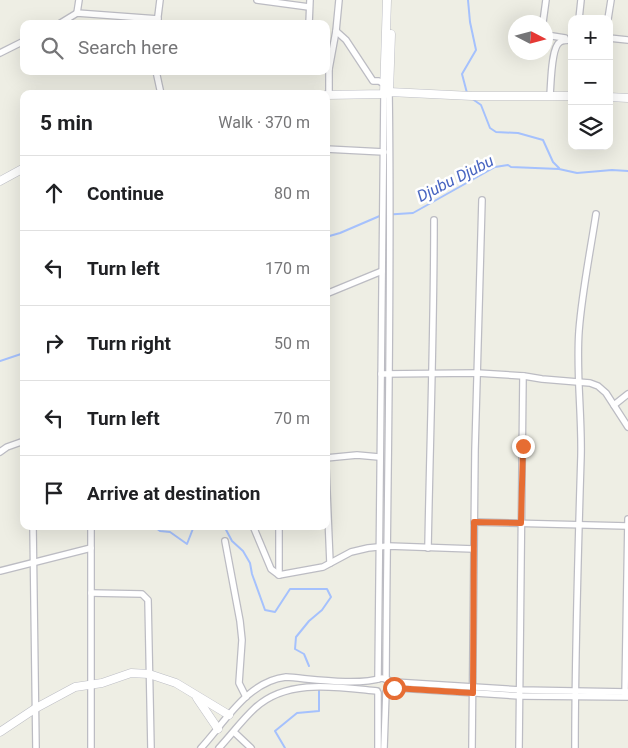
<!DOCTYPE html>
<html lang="en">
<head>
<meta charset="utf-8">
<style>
	:root { --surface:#fff; --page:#f2f2f2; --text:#202124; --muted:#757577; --line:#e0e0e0 }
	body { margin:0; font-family:Roboto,sans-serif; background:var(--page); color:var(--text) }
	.controls { position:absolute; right:15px; top:15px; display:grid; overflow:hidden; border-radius:10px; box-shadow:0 5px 20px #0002 }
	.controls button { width:45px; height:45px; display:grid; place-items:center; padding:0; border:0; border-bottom:1px solid var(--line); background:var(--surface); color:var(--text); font:25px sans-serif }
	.compass { position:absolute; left:508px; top:15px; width:45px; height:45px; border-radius:50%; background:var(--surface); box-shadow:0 5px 20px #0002; rotate:96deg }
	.stop { position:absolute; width:15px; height:15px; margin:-11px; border:4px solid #e66d33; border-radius:50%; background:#fff }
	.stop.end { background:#e66d33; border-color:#fff; box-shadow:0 1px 5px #0008 }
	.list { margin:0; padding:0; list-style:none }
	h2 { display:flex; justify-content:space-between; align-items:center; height:65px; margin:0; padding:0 20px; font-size:21px }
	h2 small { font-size:16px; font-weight:400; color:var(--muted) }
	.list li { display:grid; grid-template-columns:32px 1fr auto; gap:15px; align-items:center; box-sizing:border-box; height:75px; padding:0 20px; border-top:1px solid var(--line) }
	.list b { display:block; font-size:19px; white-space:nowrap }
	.list em { font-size:16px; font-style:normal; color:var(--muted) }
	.icon { flex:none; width:28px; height:28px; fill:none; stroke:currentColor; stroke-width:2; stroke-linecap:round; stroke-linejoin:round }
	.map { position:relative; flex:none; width:628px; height:748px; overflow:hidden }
	.search { position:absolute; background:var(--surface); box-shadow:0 5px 20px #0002; left:20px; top:20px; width:310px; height:55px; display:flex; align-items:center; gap:12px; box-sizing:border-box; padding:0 18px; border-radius:10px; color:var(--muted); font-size:19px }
	.panel { position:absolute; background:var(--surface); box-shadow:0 5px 20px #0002; left:20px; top:90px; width:310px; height:440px; border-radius:10px }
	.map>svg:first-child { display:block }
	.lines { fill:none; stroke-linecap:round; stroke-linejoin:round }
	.stream { stroke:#a5c1fd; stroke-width:2 }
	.street-casing { stroke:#bcbcc3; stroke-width:8 }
	.secondary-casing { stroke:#bdbec5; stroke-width:9 }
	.street { stroke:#fff; stroke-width:5.5 }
	.secondary { stroke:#fff; stroke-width:8 }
	.route { stroke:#e66d33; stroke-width:6 }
	.labels { text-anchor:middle; stroke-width:5; stroke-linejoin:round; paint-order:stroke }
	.water-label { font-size:16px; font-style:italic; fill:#4865c1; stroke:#fff }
</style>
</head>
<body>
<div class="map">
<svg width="628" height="748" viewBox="0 0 628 748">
	<rect width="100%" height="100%" fill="#eeeee4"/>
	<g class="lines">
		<!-- stream -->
		<g class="stream">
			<polyline points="467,93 462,74 476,50 470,22 468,0"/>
			<polyline points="471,98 481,105 490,128 496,132 518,133 543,140 553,162 559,168"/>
			<polyline points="326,237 340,233 382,215 413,213 495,167 508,165 511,167 559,169 577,173 612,170 628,171"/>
			<polyline points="0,361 24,353"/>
			<polyline points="158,526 156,528 160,531 170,532 187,544 194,526"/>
			<polyline points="224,526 232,541 243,551 250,563 252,574 265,610 275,612 290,589 327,589 331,597 322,610 309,621 296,637 295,649 304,654 309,666"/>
			<polyline points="285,748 275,731 297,713 319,711 319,690"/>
		</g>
		<defs>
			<g id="street">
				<polyline points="257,0 309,7"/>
				<polyline points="339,0 336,31 346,40 373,81 379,81 384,84"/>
				<polyline points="77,13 79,0"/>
				<polyline points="579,19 581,0"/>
				<polyline points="608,19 611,0"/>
				<polyline points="543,22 546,0"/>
				<polyline points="59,24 77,13 158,19"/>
				<polyline points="157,24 160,0"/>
				<polyline points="309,24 310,0"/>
				<polyline points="546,35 565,38"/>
				<polyline points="609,38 628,40"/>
				<polyline points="0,53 24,41"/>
				<polyline points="326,63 329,69 329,95"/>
				<polyline points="329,69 336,31"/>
				<polyline points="156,71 161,94"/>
				<path d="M550 95C551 85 551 47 560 42 563 40 568 40 572 40"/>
				<polyline points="326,149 384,152"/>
				<polyline points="326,294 382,271"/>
				<polyline points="381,374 477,373 524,376 542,379 590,383 598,386 606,393 628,427"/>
				<polyline points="614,405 628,394"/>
				<polyline points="0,452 7,447 24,441"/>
				<polyline points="326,458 357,455 379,457"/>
				<polyline points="326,468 330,563"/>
				<polyline points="474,522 627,526"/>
				<polyline points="33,526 36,748"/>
				<polyline points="253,526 271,569 279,575 323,567 351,552 368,548 388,546 474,549"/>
				<polyline points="279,526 279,575"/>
				<polyline points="225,541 240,621 242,640 239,683 246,697"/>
				<path d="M428 548C430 438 434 329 434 220"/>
				<polyline points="0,571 91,548"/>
				<polyline points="91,593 142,594 148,600 151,748"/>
				<polyline points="378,679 384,94"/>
				<path d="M386 679C387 483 392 288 389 92"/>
				<polyline points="389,689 398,688 520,696 628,697"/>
				<polyline points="625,694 628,519"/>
				<polyline points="234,732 251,748"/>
				<polyline points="91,748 91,526"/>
				<path d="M201 748C225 722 248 681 286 677 313 679 357 686 382 678L394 682 520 690 628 692"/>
				<path d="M219 748C231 735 242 720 255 708 287 678 337 687 377 691"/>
				<polyline points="378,748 378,693"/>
				<polyline points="384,748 386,692"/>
				<polyline points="472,748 475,450 482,200"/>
				<polyline points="519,748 523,376"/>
				<path d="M575 748C575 651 578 553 581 456 582 414 576 373 579 331 582 292 590 253 596 214"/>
			</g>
			<g id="secondary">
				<polyline points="389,92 391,34"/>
				<polyline points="384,94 387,0"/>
				<polyline points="326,95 384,94 389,92 472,96 572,96"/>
				<polyline points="609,97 628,98"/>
				<polyline points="0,181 24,168"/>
				<polyline points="197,698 218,729"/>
				<polyline points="0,732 36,708 75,687 102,683 131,673 149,674 176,683 229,715"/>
			</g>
		</defs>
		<!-- street casing -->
		<use href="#street" class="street-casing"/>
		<!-- secondary casing -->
		<use href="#secondary" class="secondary-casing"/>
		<!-- street -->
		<use href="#street" class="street"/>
		<!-- secondary -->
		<use href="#secondary" class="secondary"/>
	</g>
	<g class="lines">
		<!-- route -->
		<polyline class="route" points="394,688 473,693 474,522 521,523 523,446"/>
	</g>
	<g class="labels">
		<!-- water labels -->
		<g class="water-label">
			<text transform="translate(455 178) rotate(-27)" y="6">Djubu Djubu</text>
		</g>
	</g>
</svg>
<div class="controls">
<button>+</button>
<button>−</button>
<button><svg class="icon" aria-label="layers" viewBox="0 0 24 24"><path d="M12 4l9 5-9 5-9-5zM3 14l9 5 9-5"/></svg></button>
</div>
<svg class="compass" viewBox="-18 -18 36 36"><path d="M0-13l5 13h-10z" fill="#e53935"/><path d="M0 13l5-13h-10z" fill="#757577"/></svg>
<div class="stop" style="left:394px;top:688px"></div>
<div class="stop end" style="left:523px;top:446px"></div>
<div class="search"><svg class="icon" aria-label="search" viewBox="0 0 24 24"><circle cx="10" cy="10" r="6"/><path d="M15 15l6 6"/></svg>Search here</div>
<section class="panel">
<h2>5 min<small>Walk · 370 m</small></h2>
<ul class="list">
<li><svg class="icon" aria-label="ahead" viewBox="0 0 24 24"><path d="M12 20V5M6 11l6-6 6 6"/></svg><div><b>Continue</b></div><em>80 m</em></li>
<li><svg class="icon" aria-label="left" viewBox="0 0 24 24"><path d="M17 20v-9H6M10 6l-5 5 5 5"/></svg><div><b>Turn left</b></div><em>170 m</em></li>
<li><svg class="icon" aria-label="right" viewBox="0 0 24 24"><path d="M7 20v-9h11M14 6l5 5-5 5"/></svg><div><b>Turn right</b></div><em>50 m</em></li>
<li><svg class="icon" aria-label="left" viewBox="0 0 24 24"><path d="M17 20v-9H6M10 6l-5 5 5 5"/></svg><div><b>Turn left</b></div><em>70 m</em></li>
<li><svg class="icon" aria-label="arrive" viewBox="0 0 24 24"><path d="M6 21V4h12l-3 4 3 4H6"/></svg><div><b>Arrive at destination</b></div></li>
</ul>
</section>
</div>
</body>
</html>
